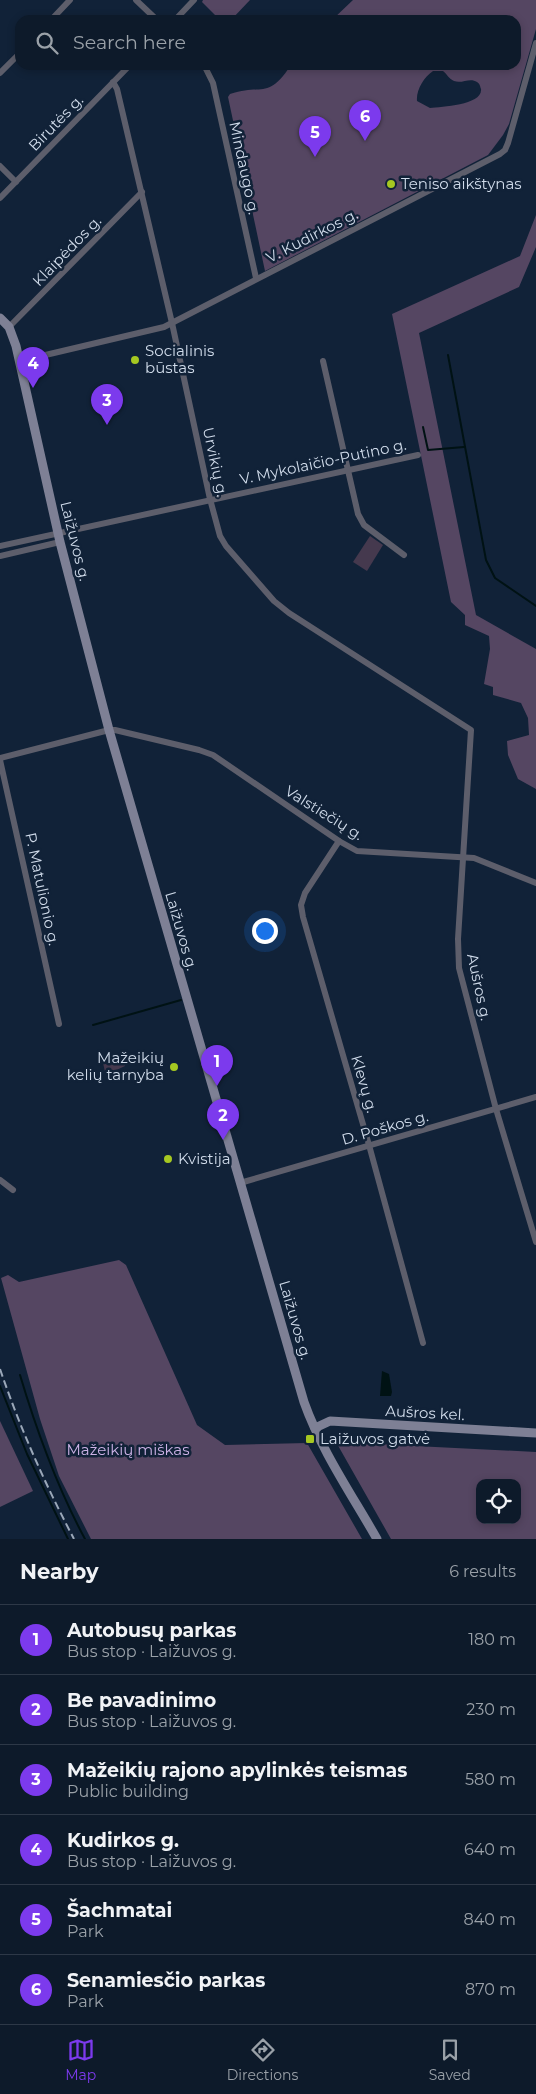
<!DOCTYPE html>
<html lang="en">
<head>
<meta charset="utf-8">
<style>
	:root { --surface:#0d1a2a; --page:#162332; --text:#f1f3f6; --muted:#9aa1a8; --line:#2d3847; --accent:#7c3aed }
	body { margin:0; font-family:Montserrat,sans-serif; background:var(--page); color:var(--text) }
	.controls { position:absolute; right:15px; bottom:15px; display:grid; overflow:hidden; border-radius:10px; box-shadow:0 2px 8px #0003 }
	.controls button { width:45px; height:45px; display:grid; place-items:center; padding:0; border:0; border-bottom:1px solid var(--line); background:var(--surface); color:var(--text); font:25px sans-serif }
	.you { position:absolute; left:264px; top:930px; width:18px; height:18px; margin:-12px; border:4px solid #fff; border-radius:50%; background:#1a73e8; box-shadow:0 0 0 8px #1a73e833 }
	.badge { display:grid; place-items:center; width:32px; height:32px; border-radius:50%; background:var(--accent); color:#fff; font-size:16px; font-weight:700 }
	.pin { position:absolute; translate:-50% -41px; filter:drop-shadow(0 1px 2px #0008) }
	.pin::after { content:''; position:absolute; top:26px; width:18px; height:15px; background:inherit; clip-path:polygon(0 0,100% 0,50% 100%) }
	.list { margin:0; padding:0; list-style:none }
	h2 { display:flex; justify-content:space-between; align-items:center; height:65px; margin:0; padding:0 20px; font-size:21px }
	h2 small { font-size:16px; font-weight:400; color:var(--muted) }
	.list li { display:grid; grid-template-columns:32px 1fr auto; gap:15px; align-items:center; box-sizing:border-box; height:70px; padding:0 20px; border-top:1px solid var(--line) }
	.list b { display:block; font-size:19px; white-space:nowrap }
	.list p { margin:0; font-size:16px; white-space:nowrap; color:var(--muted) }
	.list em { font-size:16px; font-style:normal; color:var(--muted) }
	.icon { flex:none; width:28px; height:28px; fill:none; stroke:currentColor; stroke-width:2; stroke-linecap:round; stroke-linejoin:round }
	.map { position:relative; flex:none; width:536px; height:1539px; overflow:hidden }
	.search { position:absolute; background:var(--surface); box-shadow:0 2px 8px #0003; left:15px; right:15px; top:15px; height:55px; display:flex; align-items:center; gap:12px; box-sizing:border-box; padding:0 18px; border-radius:15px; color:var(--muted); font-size:19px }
	.sheet { height:485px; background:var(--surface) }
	nav { display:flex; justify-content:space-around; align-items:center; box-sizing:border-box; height:70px; border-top:1px solid var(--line); background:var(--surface); font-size:14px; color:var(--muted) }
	nav a { display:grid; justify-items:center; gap:2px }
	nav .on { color:var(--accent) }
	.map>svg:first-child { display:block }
	.green { fill:#45394e }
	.forest { fill:#554662; fill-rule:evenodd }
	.water { fill:#001214 }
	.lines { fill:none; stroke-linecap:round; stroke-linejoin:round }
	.stream { stroke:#001214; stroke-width:2 }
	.minor { stroke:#5d5e6b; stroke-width:6 }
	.secondary { stroke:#7e8095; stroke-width:9 }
	.rail { stroke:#9ba8b9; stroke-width:2; stroke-dasharray:8 4; stroke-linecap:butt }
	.poi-dot { fill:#a6c821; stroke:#112238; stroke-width:2 }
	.labels { text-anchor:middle; stroke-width:5; stroke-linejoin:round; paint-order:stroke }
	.street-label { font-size:15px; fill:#d0dbea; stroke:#112238 }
	.poi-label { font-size:15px; fill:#d0dbea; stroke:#112238; text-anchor:start }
	.park-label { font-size:15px; fill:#cdb2e6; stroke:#112238 }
</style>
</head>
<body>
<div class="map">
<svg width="536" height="1539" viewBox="0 0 536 1539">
	<rect width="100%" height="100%" fill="#112238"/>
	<!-- green -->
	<g class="green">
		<polygon points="370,536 383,545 367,571 353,562"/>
		<polygon points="122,1053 126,1062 125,1066 110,1073 105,1072 102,1058"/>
	</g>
	<!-- forest -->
	<g class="forest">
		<polygon points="203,0 250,0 231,20 220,20 202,2"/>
		<path d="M353 0H536V29L509 124 503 135 488 155 265 271 228 97 230 94C263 83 267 101 291 65H516V20H332ZM433 71H443C447 74 449 79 454 81 462 84 470 77 477 82 480 84 480 86 481 89 483 105 442 107 430 108L417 101C416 90 424 77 433 71Z"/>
		<polygon points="536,215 536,247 519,287 419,333 476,615 536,649 536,789 518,779 508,755 507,741 529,735 528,718 521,703 493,695 493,687 484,684 490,649 489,636 465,625 465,615 451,602 392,314 520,256"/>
		<polygon points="119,1260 126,1265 197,1425 225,1445 307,1443 362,1539 91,1539 59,1476 40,1419 1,1278 8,1275 19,1282"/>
		<polygon points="0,1421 33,1491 0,1507"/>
		<path d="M336 1442 536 1452V1539H391ZM480 1483H517V1520H480Z"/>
	</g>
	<!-- water -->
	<polygon class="water" points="382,1371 389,1374 392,1392 391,1396 380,1396"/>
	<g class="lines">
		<!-- stream -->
		<g class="stream">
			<polyline points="448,355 486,560 495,578 536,606"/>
			<polyline points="423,427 428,450 464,447"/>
			<polyline points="93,1025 181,1000"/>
			<path d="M20 1375C37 1432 57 1487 85 1539"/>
			<polyline points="0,1386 27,1454 68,1539"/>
		</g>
		<!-- minor -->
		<g class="minor">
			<polyline points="136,0 157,20"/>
			<polyline points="51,20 70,0"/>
			<polyline points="175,20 194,0"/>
			<polyline points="204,65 213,83 256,278"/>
			<polyline points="0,73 20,53"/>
			<polyline points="113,82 117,89 172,323 210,499 220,536 226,546 274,601 289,613 471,730 458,939 459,968 496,1109 536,1242"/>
			<polyline points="0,166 16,182"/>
			<polyline points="0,198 130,65"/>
			<polyline points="9,327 142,192"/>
			<polyline points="20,361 164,327 500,154 505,150 508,143 536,43"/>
			<polyline points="323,361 358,514 364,525 404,555"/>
			<polyline points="0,546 418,455"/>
			<polyline points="0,556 60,542"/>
			<polyline points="0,758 109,730 115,730 199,750 213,755 339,841 357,851 474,858 536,883"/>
			<polyline points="0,760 59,1024"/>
			<polyline points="339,841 305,893 301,905 303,917 369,1145 423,1343"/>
			<polyline points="0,1180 13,1190"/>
			<polyline points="240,1183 536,1097"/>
		</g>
		<!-- secondary -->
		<g class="secondary">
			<path d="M0 318 9 327 16 346 60 542 109 730 304 1402C321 1450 352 1495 377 1539"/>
			<polyline points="315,1428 330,1421 536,1433"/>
		</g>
		<!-- rail -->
		<path class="rail" d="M0 1369C20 1428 45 1484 74 1539"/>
	</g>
	<!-- markers -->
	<g class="poi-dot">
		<circle cx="391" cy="184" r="5"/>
		<circle cx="135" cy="360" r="5"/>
		<circle cx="174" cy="1067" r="5"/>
		<circle cx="168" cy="1159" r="5"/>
		<rect x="305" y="1434" width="10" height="10" rx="2.5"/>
	</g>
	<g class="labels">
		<!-- street labels -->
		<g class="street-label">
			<text transform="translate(56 123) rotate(-46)" y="5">Birutės g.</text>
			<text transform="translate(244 168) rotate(78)" y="5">Mindaugo g.</text>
			<text transform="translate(312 236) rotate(-27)" y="5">V. Kudirkos g.</text>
			<text transform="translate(67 251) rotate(-46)" y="5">Klaipėdos g.</text>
			<text transform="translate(215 462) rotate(78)" y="5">Urvikių g.</text>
			<text transform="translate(323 462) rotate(-12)" y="5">V. Mykolaičio-Putino g.</text>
			<text transform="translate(75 541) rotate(76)" y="5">Laižuvos g.</text>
			<text transform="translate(324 813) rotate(32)" y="5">Valstiečių g.</text>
			<text transform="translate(42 889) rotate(78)" y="5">P. Matulionio g.</text>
			<text transform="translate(181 931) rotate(74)" y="5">Laižuvos g.</text>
			<text transform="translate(479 987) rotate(78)" y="5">Aušros g.</text>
			<text transform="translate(364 1084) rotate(74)" y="5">Klevų g.</text>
			<text transform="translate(385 1128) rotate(-16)" y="5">D. Poškos g.</text>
			<text transform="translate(295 1320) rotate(74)" y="5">Laižuvos g.</text>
			<text transform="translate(425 1413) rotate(3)" y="5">Aušros kel.</text>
		</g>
		<!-- poi labels -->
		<g class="poi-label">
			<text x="401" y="189">Teniso aikštynas</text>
			<text x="145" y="356">Socialinis<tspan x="145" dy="17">būstas</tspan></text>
			<text x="164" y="1063" text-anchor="end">Mažeikių<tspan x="164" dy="17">kelių tarnyba</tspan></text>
			<text x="178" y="1164">Kvistija</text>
			<text x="320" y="1444">Laižuvos gatvė</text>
		</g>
		<!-- park labels -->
		<g class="park-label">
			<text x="128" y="1455">Mažeikių miškas</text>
		</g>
	</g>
</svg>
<div class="controls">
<button><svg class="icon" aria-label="locate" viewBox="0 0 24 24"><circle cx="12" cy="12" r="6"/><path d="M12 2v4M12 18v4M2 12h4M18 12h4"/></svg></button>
</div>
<div class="you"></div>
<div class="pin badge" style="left:217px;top:1086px">1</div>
<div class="pin badge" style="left:223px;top:1140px">2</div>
<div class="pin badge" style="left:107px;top:425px">3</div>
<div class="pin badge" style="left:33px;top:388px">4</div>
<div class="pin badge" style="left:315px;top:157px">5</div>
<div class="pin badge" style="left:365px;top:141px">6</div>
<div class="search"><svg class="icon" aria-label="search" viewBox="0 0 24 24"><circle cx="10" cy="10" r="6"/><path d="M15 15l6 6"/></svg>Search here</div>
</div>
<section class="sheet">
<h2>Nearby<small>6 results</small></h2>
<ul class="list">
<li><span class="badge">1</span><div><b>Autobusų parkas</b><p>Bus stop · Laižuvos g.</p></div><em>180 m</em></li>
<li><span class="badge">2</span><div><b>Be pavadinimo</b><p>Bus stop · Laižuvos g.</p></div><em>230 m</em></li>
<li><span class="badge">3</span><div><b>Mažeikių rajono apylinkės teismas</b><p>Public building</p></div><em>580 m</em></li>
<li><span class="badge">4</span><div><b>Kudirkos g.</b><p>Bus stop · Laižuvos g.</p></div><em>640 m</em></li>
<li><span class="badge">5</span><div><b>Šachmatai</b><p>Park</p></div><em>840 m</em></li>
<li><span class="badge">6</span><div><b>Senamiesčio parkas</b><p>Park</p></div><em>870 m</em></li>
</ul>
</section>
<nav>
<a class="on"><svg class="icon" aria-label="map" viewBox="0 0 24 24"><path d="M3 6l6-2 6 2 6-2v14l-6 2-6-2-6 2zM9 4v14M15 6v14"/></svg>Map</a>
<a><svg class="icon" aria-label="directions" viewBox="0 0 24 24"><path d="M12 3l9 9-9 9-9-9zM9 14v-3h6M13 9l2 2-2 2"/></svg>Directions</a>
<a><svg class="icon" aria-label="saved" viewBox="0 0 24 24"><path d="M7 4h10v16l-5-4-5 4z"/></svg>Saved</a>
</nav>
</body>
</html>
